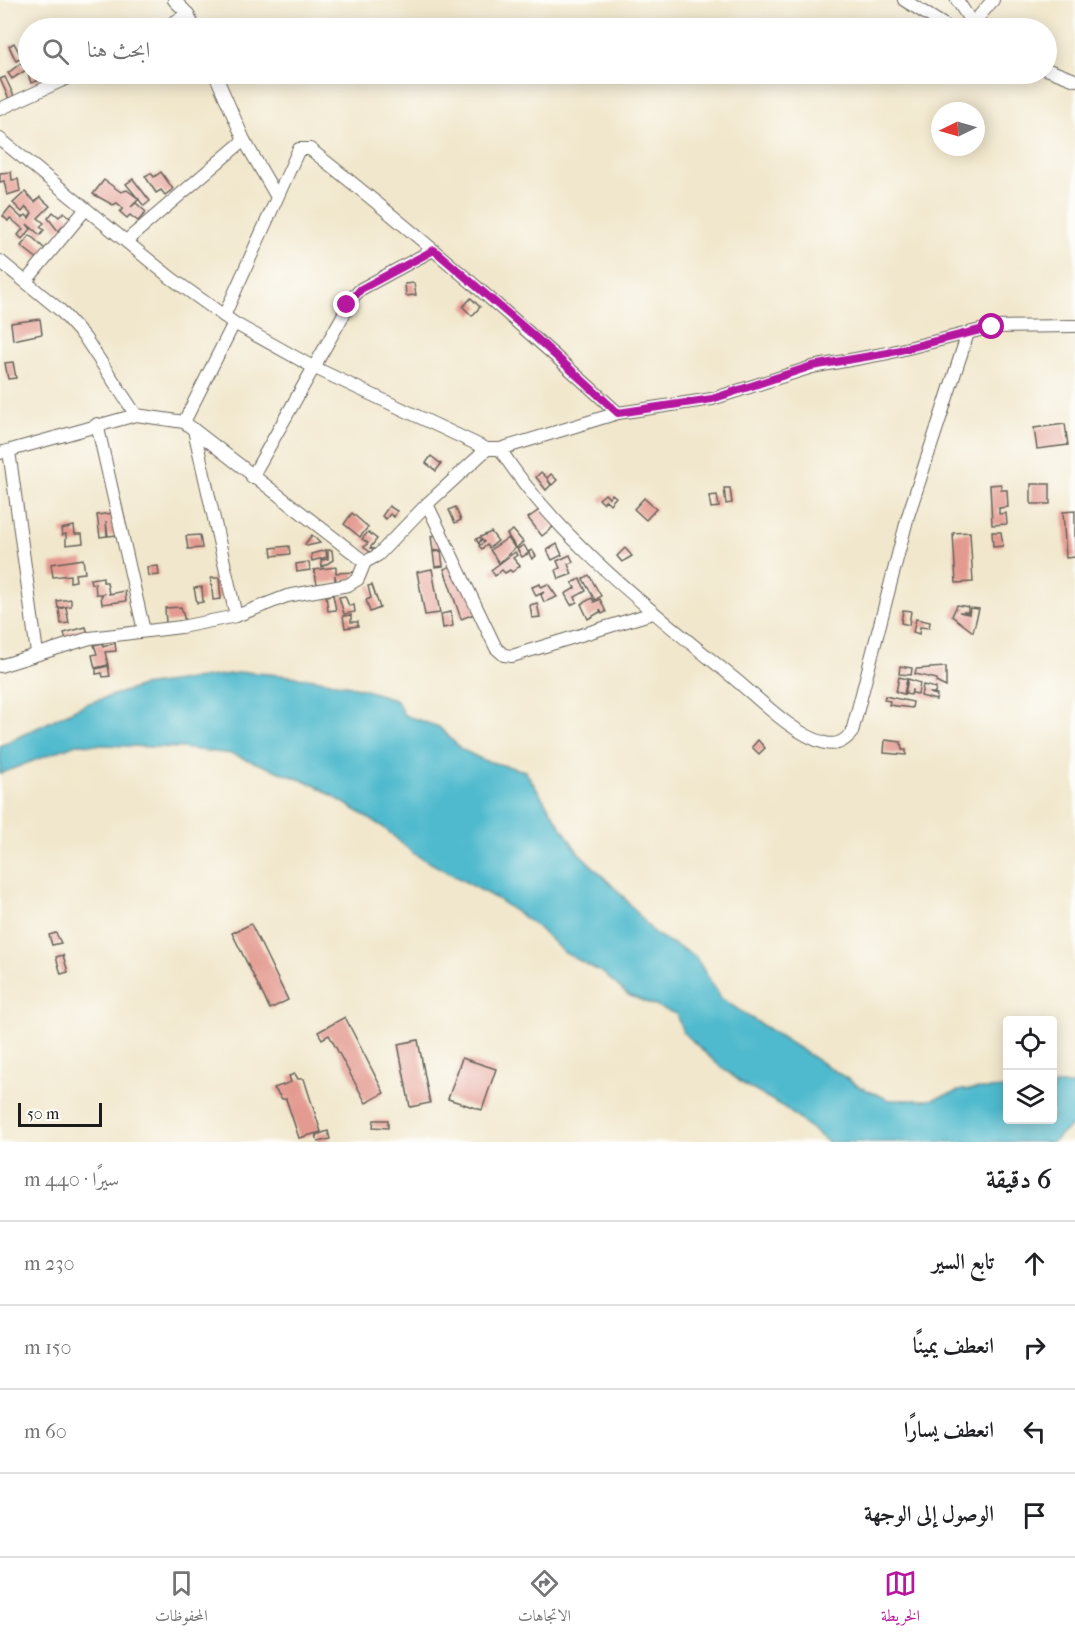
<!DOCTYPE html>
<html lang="ar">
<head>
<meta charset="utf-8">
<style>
	:root { --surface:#fff; --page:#f6f6f6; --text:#202124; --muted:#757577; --line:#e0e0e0; --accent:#b5179e }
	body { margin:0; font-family:"IM FELL French Canon",Amiri,serif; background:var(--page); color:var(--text); direction:rtl }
	.controls { position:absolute; right:18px; bottom:18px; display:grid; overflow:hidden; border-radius:6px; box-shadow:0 3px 15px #0003 }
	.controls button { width:54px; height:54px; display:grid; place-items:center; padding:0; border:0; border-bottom:2px solid var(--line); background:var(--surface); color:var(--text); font:30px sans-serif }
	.compass { position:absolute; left:931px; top:102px; width:54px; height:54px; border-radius:50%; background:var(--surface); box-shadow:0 3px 15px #0003; rotate:265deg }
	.scale { position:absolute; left:18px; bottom:15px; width:84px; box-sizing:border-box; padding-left:6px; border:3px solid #1c1c1c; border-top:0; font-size:16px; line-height:21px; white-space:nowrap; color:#1c1c1c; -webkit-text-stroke:4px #fdfcf7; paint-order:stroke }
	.stop { position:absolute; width:18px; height:18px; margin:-14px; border:4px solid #b5179e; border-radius:50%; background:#fff }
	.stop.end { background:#b5179e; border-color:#fff; box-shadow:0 2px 6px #0008 }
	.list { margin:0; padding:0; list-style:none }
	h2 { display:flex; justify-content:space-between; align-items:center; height:78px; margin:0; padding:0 24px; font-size:26px }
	h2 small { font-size:20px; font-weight:400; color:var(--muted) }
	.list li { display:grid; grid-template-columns:39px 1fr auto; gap:18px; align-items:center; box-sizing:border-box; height:84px; padding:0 24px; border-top:2px solid var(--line) }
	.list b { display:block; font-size:22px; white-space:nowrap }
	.list em { font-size:20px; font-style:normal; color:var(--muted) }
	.icon { flex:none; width:33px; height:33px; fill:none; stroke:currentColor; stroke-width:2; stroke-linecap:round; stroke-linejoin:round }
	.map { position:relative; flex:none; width:1075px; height:1142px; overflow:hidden; direction:ltr }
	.search { position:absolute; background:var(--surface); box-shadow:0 3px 15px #0003; left:18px; right:18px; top:18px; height:66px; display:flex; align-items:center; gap:15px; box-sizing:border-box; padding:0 21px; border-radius:33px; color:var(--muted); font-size:22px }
	.sheet { height:414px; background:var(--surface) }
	nav { display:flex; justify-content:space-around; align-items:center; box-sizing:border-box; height:84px; border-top:2px solid var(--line); background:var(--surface); font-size:16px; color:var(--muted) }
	nav a { display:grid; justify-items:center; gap:3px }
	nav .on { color:var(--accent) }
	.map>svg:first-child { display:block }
	.water { fill:#50bacd; stroke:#366b74; stroke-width:1.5 }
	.building { fill:#e39a90 }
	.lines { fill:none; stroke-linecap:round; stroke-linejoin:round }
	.minor-casing { stroke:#67635a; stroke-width:14 }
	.minor { stroke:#fff; stroke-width:12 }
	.route { stroke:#b5179e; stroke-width:8 }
</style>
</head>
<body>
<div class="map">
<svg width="1075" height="1142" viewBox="0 0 1075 1142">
	<rect width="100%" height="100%" fill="#fdfcf7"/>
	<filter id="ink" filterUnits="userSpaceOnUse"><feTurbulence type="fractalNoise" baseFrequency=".0167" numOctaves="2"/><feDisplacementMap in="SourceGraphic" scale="12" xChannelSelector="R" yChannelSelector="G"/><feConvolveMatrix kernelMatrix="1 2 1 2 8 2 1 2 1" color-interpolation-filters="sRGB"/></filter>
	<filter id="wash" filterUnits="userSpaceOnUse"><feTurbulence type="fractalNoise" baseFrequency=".008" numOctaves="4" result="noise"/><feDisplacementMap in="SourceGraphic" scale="24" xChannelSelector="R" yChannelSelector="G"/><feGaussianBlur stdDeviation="1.35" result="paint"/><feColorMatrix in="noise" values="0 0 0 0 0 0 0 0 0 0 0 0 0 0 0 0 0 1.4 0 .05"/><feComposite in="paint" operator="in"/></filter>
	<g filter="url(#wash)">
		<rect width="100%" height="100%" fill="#f1e7cc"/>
		<!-- water -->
		<path class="water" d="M245 672C296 676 351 681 397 701L404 715 439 727 461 749 483 760 525 771 577 851 621 894 655 934 695 956 721 998 751 1018 860 1087 890 1100H930L962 1090 1007 1088 1008 1120H1052L1053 1085H1075V1123L1052 1142H828L781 1105 746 1086 716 1063 683 1032 676 1014 628 995 603 973 563 952 538 927 497 899 414 854 383 827 315 785 232 754 182 748 76 744 0 774V746L86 704 142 686Z"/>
		<g id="blocks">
			<!-- building -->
			<g class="building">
				<polygon points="14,43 22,58 16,61 9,46"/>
				<polygon points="21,63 26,70 12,79 8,73"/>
				<polygon points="28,74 35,74 37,80 36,74 42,74 43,79 31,83"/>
				<polygon points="5,77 14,96 9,99 0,79"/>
				<polygon points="11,172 12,180 18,179 20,191 7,195 4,181 0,182 0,173"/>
				<polygon points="161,172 173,189 165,195 161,190 156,193 145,176 151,173 154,177"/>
				<polygon points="133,179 150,201 144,206 126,184"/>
				<polygon points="104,180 121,192 127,190 139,199 131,207 136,203 146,212 138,221 130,215 127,218 120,212 123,208 117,203 113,205 93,194"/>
				<polygon points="25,192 35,202 40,197 50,206 38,218 44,223 40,227 44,230 40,235 27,224 31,229 22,239 18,235 23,229 10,218 8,221 3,216 10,207 22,218 26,215 29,218 32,213 26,207 22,212 13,203"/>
				<polygon points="53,212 59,217 64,212 71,219 58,231 48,218"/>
				<polygon points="30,235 46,250 39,260 21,246"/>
				<polygon points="414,283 416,295 406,296 405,284"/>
				<polygon points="471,298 480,307 472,316 463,307"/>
				<polygon points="40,319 42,334 13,340 11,323"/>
				<polygon points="13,362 16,378 8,379 5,363"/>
				<polygon points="1065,424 1068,445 1037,449 1034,428"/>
				<polygon points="431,456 441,464 436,471 426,463"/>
				<polygon points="541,472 547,478 551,474 557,480 552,485 547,479 551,485 546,490 536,477"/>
				<polygon points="1001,484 1001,490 1007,490 1008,507 999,508 999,514 1006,513 1007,524 992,525 990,485"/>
				<rect x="1031" y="484" width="19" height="20"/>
				<polygon points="724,488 730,488 732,503 726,504"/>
				<polygon points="605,494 609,498 612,494 616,497 610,504 606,500 603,503 599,499"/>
				<polygon points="717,495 719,507 711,508 709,496"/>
				<polygon points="644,498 656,509 646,520 634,509"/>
				<polygon points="389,506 397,511 394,517 390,514 386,519 382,516"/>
				<polygon points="455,507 461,520 455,523 449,510"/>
				<polygon points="542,508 553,527 542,536 528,518"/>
				<polygon points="1075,511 1075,557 1066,558 1063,512"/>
				<polygon points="114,513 117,535 108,536 106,521 107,536 100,537 97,515"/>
				<polygon points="352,513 368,527 360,537 344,524"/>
				<polygon points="74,526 75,534 82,534 83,543 66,545 66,534 62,535 61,529"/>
				<polygon points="513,530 523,542 516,548 507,534"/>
				<polygon points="368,532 377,539 370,548 374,549 371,553 364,547 368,543 362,539"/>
				<polygon points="491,532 498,541 489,548 487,545 482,549 479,546 484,542 481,539 479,544 476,539"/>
				<polygon points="970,532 973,582 956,583 953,533"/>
				<polygon points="992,532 1001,532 1003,546 993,547"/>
				<polygon points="444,534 447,549 433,551 431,536"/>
				<polygon points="200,535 202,548 188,549 186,536"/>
				<polygon points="312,535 320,543 307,546 305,544"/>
				<polygon points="508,538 515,548 499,563 490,550"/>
				<polygon points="557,544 562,555 552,560 547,550"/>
				<polygon points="524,545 528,552 532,550 536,556 532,559 529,553 522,557 517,549"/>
				<polygon points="289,546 290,554 272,556 271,548"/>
				<polygon points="625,548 632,556 622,562 617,556"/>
				<polygon points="326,550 327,557 312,561 311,554"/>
				<polygon points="328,550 332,550 333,560 322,567 321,560 328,559"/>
				<polygon points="441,551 443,566 435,567 433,552"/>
				<polygon points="515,552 517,555 513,558 520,566 512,572 510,570 505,573 502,570 495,576 491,570"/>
				<polygon points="570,555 573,562 568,564 572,574 559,579 556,570 560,568 557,561"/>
				<polygon points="83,559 85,573 75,574 76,581 70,582 70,575 53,577 51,564"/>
				<polygon points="309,562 310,570 297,572 296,564"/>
				<polygon points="459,563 477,613 461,619 444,569"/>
				<polygon points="158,566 159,575 148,576 147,567"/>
				<polygon points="336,567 336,573 355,572 355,579 336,581 335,575 335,582 317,584 314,570"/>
				<polygon points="432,569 440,613 425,615 417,572"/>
				<polygon points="589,575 601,596 595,600 583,579"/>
				<polygon points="103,577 103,582 107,582 109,594 125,591 126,601 102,604 101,596 104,594 96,594 95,583 91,584 90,579"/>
				<polygon points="211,578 219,578 221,599 213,600"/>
				<polygon points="580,579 586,591 575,597 577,602 571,605 565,594 575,588 572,583"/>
				<polygon points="540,584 541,587 548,584 557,597 544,602 541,595 544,592 536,596 532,587"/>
				<polygon points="372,585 380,608 370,612 366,600 371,598 368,586"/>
				<polygon points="202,587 203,602 197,603 194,588"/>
				<polygon points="333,595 336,610 328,611 326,596"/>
				<polygon points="345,596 349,606 354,605 355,612 344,614 339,597"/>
				<polygon points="592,598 594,602 600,599 606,612 602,614 600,609 600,612 588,619 581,604"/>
				<polygon points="71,599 71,606 58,608 57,601"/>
				<polygon points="537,603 540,617 532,618 530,605"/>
				<polygon points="957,605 968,607 968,612 959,612 969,614 970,608 979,609 973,632 952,616"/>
				<polygon points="66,607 69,623 61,624 59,609"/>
				<polygon points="181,607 185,621 166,623 165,608"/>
				<polygon points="903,610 911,611 909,625 901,623"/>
				<polygon points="451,612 453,626 443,628 441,614"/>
				<polygon points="351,615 351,622 358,622 358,626 345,628 343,616"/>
				<polygon points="916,619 930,622 929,628 920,627 919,634 913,632"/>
				<polygon points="86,627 88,634 66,640 64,633"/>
				<polygon points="103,643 103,647 115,643 116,651 105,652 108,665 95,668 92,655 97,654 94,645"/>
				<polygon points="108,666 110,676 103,677 102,673 96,674 96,669"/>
				<polygon points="900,666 912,668 911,675 899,674"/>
				<polygon points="946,667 946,687 936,682 937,679 915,674 916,669"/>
				<polygon points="899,677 907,679 904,694 896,692"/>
				<polygon points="908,679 920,683 918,694 912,693 912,689 911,695 905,694"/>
				<polygon points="923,685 936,688 935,693 929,693 937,695 936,700 921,696"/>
				<polygon points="885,696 913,702 912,708 889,705 890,701 884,700"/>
				<polygon points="758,740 765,748 759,754 752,747"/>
				<polygon points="885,740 901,742 902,750 906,750 906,755 884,753"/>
				<polygon points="251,924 288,1000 270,1009 232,933"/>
				<polygon points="56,933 61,943 52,945 49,935"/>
				<polygon points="63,955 68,972 61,974 56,957"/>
				<polygon points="345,1017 384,1093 366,1103 329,1035 322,1039 318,1032"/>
				<polygon points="418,1040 430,1103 410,1107 398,1044"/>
				<polygon points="462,1058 496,1069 482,1110 448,1099"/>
				<polygon points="295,1074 298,1079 304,1079 321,1132 299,1138 286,1099 282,1099 274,1088 291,1082 289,1076"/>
				<polygon points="374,1120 388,1120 388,1128 373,1127"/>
				<polygon points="328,1131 330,1139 318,1142 316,1135"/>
			</g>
		</g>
	</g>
	<g filter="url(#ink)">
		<use href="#blocks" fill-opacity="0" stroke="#67635a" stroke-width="1.5"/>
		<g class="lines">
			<defs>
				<g id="minor">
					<polyline points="174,0 188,14 194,28"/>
					<polyline points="904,0 949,28"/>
					<polyline points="957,0 972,23"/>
					<polyline points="164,28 188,14"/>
					<polyline points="969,28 993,0"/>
					<polyline points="1046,69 1075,80"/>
					<polyline points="215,74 244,140 277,197"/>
					<polyline points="0,109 76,74"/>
					<polyline points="0,139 171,278 234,323 313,367 487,449 500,449 618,413 712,399 812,367 888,353 992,327 1075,326"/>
					<polyline points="126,241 244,140"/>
					<polyline points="0,261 60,310 85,338 136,415"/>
					<polyline points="27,280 85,210"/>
					<path d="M224 316 299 149H310C416 233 518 321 618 413"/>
					<polyline points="184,422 234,323"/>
					<polyline points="97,424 144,631"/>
					<polyline points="194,430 236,616"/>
					<path d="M500 449C557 539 654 613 736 680 760 700 794 735 825 743 837 746 845 741 852 732L908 516 968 333"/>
					<polyline points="9,451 37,653"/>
					<polyline points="0,453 136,415 184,422 365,562"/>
					<polyline points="252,477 354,296 361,289 433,250"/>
					<polyline points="427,504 496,648 504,655 512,656 653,613"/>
					<polyline points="0,666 90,638 181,627 236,616 287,596 348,585 358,579 365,562 378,555 427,504 487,449"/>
				</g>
			</defs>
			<!-- minor casing -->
			<use href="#minor" class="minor-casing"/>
			<!-- minor -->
			<use href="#minor" class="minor"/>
		</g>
	</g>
	<g class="lines" filter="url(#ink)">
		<!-- route -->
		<polyline class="route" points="347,305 361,289 434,250 533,335 618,413 712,399 812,366 888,353 992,327"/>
	</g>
</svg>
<div class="controls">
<button><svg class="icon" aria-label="locate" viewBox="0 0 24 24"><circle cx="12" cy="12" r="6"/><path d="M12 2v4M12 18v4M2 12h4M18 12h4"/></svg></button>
<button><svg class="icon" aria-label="layers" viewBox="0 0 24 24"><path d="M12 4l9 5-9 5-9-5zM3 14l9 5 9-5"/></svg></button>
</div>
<svg class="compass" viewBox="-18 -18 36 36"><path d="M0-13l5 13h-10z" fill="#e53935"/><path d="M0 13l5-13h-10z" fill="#757577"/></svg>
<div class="scale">50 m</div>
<div class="stop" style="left:992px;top:327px"></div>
<div class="stop end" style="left:347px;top:305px"></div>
<div class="search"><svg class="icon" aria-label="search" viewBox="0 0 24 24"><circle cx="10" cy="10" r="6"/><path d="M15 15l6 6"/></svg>ابحث هنا</div>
</div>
<section class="sheet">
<h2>6 دقيقة<small>سيرًا · 440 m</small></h2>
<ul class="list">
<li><svg class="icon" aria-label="ahead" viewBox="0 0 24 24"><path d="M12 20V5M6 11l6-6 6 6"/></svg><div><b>تابع السير</b></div><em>230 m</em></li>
<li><svg class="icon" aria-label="right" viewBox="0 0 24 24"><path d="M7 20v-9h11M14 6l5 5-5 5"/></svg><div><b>انعطف يمينًا</b></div><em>150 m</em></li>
<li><svg class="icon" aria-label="left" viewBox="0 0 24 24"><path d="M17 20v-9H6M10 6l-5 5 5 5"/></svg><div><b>انعطف يسارًا</b></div><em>60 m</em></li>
<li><svg class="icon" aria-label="arrive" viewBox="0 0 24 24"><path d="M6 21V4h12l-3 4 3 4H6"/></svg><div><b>الوصول إلى الوجهة</b></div></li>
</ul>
</section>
<nav>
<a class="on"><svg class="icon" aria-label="map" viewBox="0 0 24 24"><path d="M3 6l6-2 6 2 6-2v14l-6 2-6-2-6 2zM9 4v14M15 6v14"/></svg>الخريطة</a>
<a><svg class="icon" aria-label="directions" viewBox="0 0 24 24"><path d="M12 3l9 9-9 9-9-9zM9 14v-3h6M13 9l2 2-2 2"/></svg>الاتجاهات</a>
<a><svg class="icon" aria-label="saved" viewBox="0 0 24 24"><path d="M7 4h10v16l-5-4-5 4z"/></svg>المحفوظات</a>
</nav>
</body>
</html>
